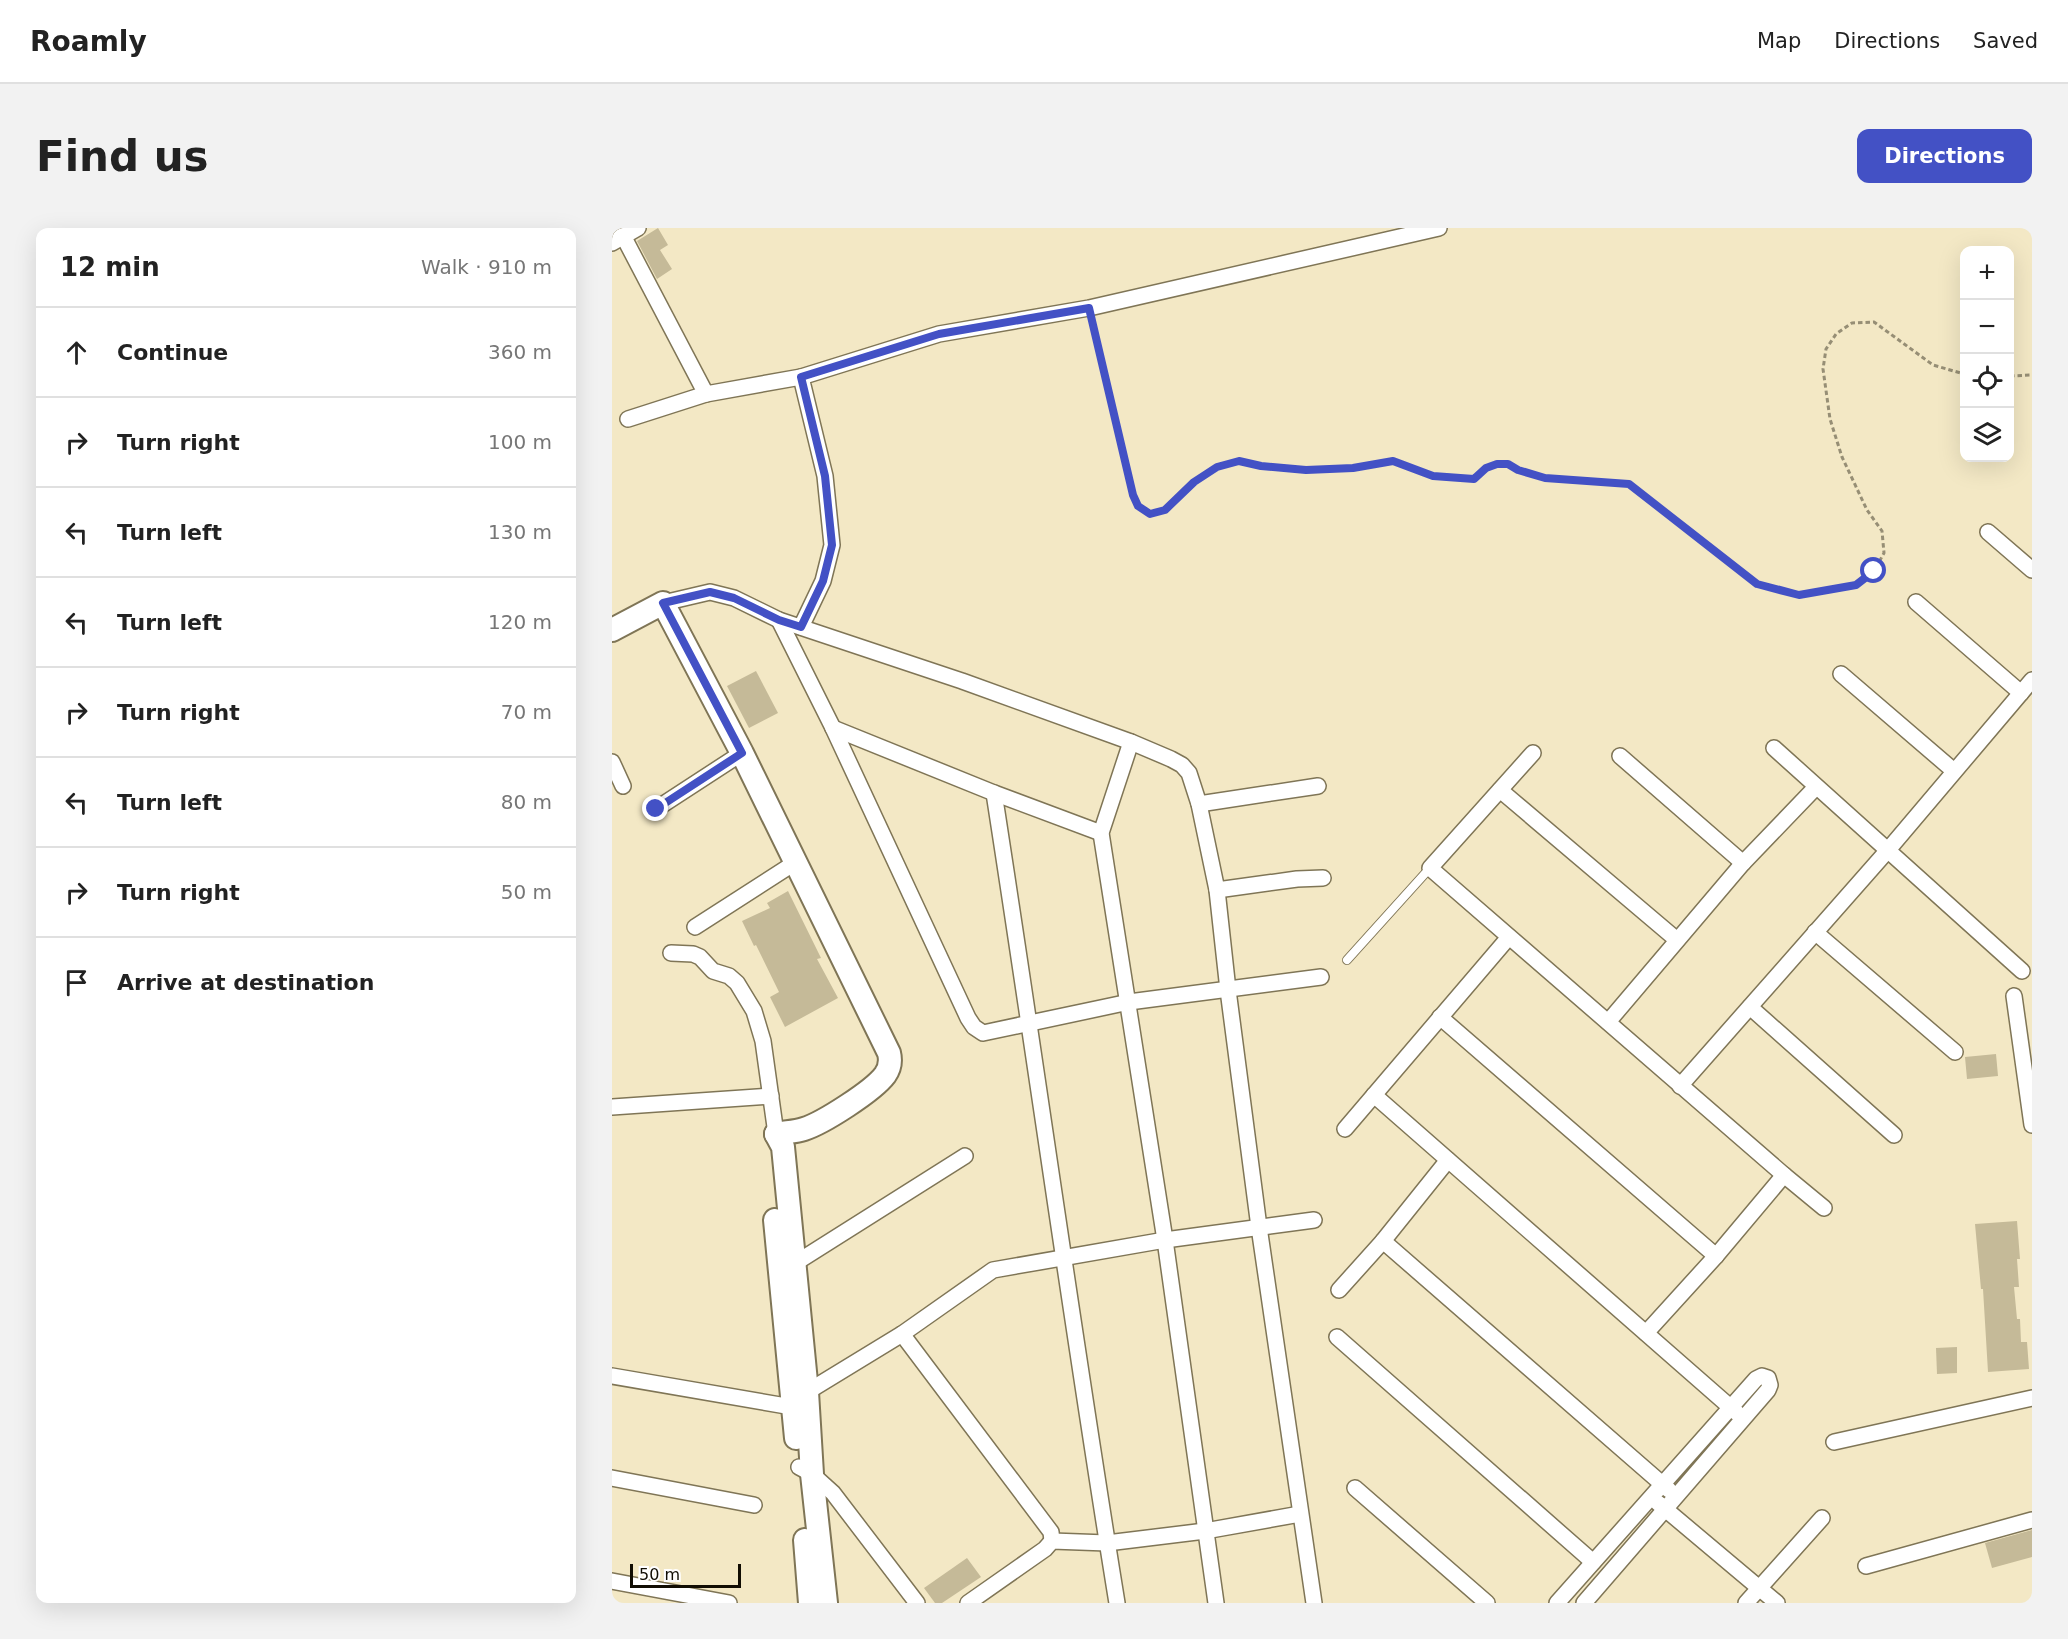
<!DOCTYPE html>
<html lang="en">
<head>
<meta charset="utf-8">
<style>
	:root { --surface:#fff; --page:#f2f2f2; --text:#222; --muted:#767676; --line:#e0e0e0; --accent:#4351c5 }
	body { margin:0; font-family:"DejaVu Sans",sans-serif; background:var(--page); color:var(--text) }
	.controls { position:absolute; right:18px; top:18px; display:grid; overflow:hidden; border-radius:12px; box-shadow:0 6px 24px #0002 }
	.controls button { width:54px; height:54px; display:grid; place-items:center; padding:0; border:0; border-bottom:2px solid var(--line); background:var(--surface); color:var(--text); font:30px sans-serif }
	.scale { position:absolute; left:18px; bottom:15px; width:111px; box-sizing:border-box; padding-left:6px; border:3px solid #110d03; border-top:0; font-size:16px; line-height:21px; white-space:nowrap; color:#110d03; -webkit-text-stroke:4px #fff; paint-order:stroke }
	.stop { position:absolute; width:18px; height:18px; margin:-14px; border:4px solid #4351c5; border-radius:50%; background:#fff }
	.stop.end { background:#4351c5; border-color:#fff; box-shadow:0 2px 6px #0008 }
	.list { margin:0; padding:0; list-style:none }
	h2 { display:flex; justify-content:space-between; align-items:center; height:78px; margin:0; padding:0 24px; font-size:26px }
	h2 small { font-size:20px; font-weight:400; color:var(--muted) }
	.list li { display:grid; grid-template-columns:39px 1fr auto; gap:18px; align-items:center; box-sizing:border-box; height:90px; padding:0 24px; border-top:2px solid var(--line) }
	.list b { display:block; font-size:22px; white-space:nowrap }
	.list em { font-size:20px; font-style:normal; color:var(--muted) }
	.icon { flex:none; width:33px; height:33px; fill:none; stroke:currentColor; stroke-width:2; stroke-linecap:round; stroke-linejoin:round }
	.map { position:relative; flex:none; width:1420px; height:1375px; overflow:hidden; border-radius:12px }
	header { display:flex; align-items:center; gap:36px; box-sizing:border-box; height:84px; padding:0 30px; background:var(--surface); border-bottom:2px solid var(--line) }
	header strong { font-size:28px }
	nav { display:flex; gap:33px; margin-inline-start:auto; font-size:21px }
	.intro { display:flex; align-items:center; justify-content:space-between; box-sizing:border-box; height:144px; padding:0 36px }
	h1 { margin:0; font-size:42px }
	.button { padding:15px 27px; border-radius:12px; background:var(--accent); color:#fff; font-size:21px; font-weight:700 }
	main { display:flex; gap:36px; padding:0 36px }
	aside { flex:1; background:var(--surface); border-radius:12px; box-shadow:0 6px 24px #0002 }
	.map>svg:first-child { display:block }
	.building { fill:#c5ba98 }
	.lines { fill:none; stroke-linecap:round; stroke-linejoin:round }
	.lane-casing { stroke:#7f7556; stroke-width:10 }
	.street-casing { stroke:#7f7556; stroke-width:18 }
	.secondary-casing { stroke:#7f7556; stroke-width:26 }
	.path { stroke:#968e75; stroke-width:3; stroke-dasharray:4.5 3; stroke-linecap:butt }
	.lane { stroke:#fff; stroke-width:8 }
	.street { stroke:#fff; stroke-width:15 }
	.secondary { stroke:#fff; stroke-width:22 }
	.route { stroke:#4351c5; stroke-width:8 }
</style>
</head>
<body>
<header>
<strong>Roamly</strong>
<nav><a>Map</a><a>Directions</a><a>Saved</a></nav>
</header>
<div class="intro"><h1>Find us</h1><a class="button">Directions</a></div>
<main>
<aside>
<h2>12 min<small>Walk · 910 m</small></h2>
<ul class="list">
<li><svg class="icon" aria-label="ahead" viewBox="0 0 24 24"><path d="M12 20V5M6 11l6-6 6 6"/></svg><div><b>Continue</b></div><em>360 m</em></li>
<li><svg class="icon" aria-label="right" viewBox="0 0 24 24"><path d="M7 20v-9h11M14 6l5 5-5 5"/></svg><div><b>Turn right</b></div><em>100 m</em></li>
<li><svg class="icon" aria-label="left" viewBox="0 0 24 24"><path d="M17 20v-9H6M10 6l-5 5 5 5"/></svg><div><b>Turn left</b></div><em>130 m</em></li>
<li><svg class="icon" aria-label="left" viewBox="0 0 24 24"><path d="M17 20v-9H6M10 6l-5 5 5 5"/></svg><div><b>Turn left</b></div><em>120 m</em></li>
<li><svg class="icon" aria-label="right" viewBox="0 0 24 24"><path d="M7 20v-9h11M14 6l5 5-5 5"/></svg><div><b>Turn right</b></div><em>70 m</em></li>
<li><svg class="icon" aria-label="left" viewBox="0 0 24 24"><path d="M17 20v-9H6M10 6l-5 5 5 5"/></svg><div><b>Turn left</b></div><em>80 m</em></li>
<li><svg class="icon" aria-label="right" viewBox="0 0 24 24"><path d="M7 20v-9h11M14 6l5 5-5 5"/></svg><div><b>Turn right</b></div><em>50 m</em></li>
<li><svg class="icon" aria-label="arrive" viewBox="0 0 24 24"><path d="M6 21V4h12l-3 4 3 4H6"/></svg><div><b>Arrive at destination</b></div></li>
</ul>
</aside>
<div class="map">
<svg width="1420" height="1375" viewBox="0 0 1420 1375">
	<rect width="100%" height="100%" fill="#f3e8c5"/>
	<!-- building -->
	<g class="building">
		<polygon points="46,0 56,17 48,22 60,41 45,51 25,13"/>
		<polygon points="144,443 166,485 137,500 115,458"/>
		<polygon points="176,663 209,730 205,731 226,770 173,799 158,769 167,764 144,717 142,718 130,693 158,680 155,675"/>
		<polygon points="1384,826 1386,848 1355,851 1353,829"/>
		<polygon points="1405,993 1408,1031 1405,1031 1407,1059 1402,1059 1405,1091 1408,1091 1409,1114 1415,1114 1417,1141 1376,1144 1371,1061 1369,1061 1363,996"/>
		<polygon points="1345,1119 1345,1145 1325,1146 1324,1120"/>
		<polygon points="1420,1302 1420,1329 1380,1340 1373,1315"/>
		<polygon points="355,1330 369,1349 330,1375 323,1375 312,1360"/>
	</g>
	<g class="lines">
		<defs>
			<polyline id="lane" points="735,732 818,640"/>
			<g id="street">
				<polyline points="7,0 94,166"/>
				<polyline points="0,15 26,0"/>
				<polyline points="16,191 94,166 189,149"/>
				<polyline points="1376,304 1420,342"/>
				<polyline points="1304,374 1409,465"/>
				<polyline points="51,375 98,364 122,370 167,392 350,453 519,514 559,531 570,537 577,545 587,576 605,662 616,762 647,999 702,1375"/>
				<polyline points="167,392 221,500 356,790 362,799 371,805 517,774 709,749"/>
				<polyline points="189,399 211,353 220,317 213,248 189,149 327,106 477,80 827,0"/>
				<polyline points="1229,446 1342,543"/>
				<polyline points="221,500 382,565 489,605"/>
				<polyline points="519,514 489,605 553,1012 604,1375"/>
				<polyline points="1162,520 1410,743"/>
				<polyline points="921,525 818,640 1172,947"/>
				<polyline points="1008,528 1131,635"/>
				<polyline points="0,534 11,558"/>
				<polyline points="888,562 1065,712"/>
				<path d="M382 565C424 835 461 1105 505 1375"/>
				<polyline points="587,576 706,558"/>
				<polyline points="44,581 130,525"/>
				<polyline points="605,662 685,651 711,650"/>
				<polyline points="83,699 184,634"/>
				<polyline points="1203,704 1343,824"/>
				<polyline points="59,725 81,726 88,729 101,743 117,748 125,755 142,783 151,813 164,906"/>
				<polyline points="1402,768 1420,897"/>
				<polyline points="1138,779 1282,907"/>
				<polyline points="828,789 1104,1028"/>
				<polyline points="996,794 1131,635 1204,559"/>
				<polyline points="1068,858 1276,622 1420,452"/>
				<polyline points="762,867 1125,1185"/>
				<polyline points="0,879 159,868"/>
				<polyline points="733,901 897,709"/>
				<polyline points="771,1013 1057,1262"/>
				<polyline points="182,1036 353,928"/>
				<polyline points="727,1062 771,1013 836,932"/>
				<polyline points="1034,1105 1104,1028 1172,947 1212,980"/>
				<polyline points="290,1106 439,1304 440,1313"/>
				<polyline points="725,1109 981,1334"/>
				<polyline points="0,1148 180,1179"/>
				<polyline points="195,1164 290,1106 381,1042 553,1012 702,992"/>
				<polyline points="1222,1214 1420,1170"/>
				<polyline points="187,1239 200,1246 221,1265 305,1375"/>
				<polyline points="0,1250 142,1277"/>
				<polyline points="743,1260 875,1375"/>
				<polyline points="1046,1275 1165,1375"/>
				<polyline points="1254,1338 1420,1292"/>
				<polyline points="0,1353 117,1375"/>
				<polyline points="356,1375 433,1321 440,1313 495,1315 593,1303 688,1286"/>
				<polyline points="945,1375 1144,1151 1150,1148 1156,1150 1158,1157 1156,1162 972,1375"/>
				<polyline points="1134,1375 1210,1290"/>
			</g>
			<g id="secondary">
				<path d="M0 402 51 375 130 525 277 825C279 833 278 840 273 847 261 863 211 895 192 901 183 904 173 904 164 906"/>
				<polyline points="164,906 171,919 195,1164 200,1246 214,1375"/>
				<polyline points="163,992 184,1210"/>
				<polyline points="193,1312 198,1375"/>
			</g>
		</defs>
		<!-- lane casing -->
		<use href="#lane" class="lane-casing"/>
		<!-- street casing -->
		<use href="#street" class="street-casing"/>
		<!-- secondary casing -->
		<use href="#secondary" class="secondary-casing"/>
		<!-- path -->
		<g class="path">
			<polyline points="480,92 521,267 526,278 539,286 553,282 582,254 605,239 627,233 649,238 694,242 741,240 781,233 821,248 862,251 874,240 885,235 896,236 906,242 933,250 1017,256 1145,356 1187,367 1244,357 1262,343 1272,325 1270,303 1255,282 1230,229 1218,191 1211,141 1214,121 1224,106 1240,95 1262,94 1321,137 1352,146"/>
			<polyline points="1398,148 1420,147"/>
		</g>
		<!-- lane -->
		<use href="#lane" class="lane"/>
		<!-- street -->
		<use href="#street" class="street"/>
		<!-- secondary -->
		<use href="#secondary" class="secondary"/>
	</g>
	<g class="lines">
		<!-- route -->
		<polyline class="route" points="44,581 130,525 51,375 98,364 122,370 167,392 189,399 211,353 220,317 213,248 189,149 327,106 477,80 521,267 526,278 538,286 553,282 582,254 605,239 627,233 649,238 694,242 741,240 781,233 821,248 862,251 874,240 885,236 896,236 906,242 933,250 1017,256 1145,356 1187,367 1244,357 1262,343"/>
	</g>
</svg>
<div class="controls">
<button>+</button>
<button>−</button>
<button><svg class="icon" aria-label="locate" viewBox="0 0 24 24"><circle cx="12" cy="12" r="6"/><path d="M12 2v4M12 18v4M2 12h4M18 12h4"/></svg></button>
<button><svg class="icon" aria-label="layers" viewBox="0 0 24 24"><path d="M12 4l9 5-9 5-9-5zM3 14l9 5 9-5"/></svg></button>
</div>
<div class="scale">50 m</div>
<div class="stop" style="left:1262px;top:343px"></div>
<div class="stop end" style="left:44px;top:581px"></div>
</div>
</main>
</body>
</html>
